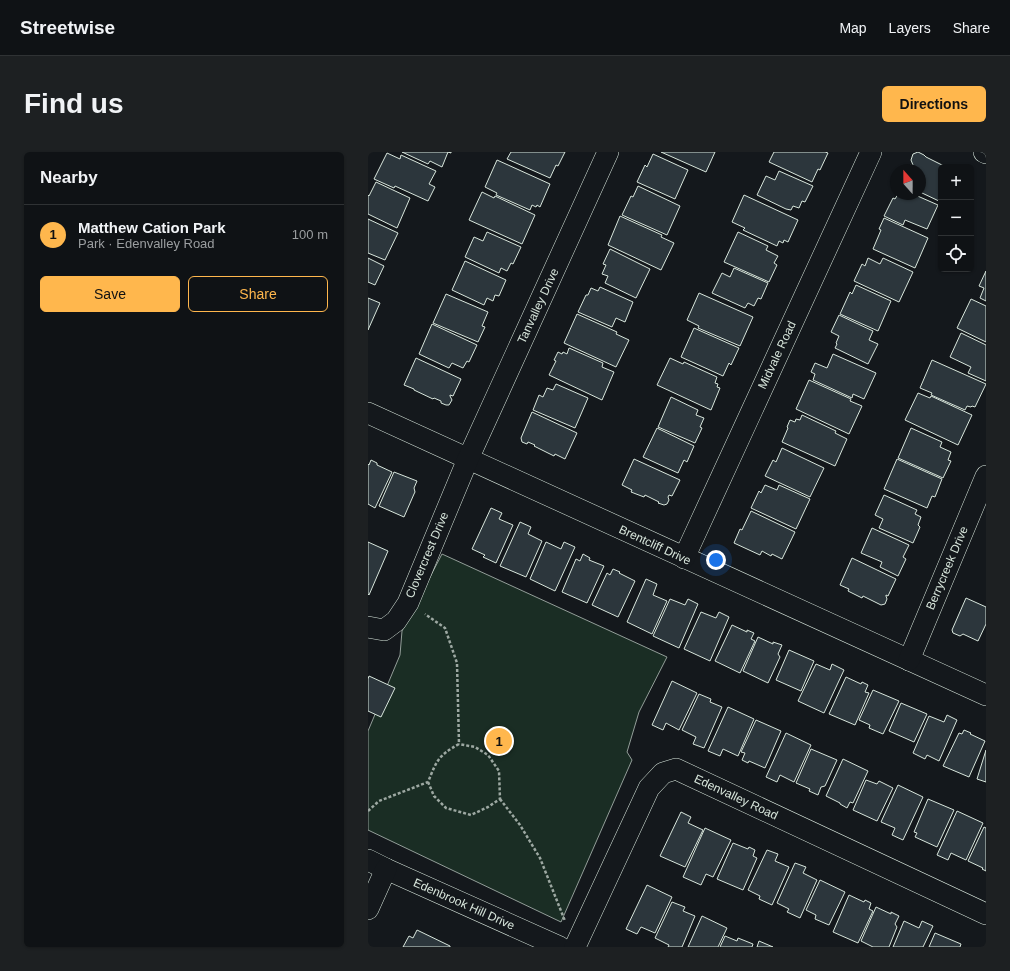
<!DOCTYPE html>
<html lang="en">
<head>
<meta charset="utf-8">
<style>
	:root { --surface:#0f1215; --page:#1d2022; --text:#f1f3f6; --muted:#9b9ea0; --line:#2f3234; --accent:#ffb74d }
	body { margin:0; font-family:Arial,sans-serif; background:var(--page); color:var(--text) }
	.controls { position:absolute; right:12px; top:12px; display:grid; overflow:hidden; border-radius:6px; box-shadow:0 1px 3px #0004 }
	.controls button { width:36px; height:36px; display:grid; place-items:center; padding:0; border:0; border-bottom:1px solid var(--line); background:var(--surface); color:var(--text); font:20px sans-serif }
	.compass { position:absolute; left:522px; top:12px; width:36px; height:36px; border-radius:50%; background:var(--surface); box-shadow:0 1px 3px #0004; rotate:339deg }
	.you { position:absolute; left:348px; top:408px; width:14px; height:14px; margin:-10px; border:3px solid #fff; border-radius:50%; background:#1a73e8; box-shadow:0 0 0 6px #1a73e833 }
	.badge { display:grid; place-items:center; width:26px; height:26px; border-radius:50%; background:var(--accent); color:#111; font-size:13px; font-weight:700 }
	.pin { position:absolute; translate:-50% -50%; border:2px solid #fff; box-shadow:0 1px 4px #0006 }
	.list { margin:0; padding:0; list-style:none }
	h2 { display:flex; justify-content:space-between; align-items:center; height:52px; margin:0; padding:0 16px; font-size:17px }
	h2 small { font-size:13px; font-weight:400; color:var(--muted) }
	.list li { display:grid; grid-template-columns:26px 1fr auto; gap:12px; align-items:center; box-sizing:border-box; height:60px; padding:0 16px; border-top:1px solid var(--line) }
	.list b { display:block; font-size:15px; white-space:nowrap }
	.list p { margin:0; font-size:13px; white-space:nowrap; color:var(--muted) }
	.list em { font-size:13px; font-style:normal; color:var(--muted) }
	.actions { display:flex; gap:8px; padding:12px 16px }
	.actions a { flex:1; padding:9px 0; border:1px solid var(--accent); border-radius:6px; text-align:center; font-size:14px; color:var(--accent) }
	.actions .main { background:var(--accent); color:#111 }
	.icon { flex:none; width:22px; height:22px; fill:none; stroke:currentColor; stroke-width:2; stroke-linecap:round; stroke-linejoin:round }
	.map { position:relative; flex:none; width:618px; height:795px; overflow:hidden; border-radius:6px }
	header { display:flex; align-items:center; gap:24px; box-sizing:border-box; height:56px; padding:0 20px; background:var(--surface); border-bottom:1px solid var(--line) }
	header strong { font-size:19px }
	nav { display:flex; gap:22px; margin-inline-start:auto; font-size:14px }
	.intro { display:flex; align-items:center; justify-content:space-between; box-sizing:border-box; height:96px; padding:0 24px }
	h1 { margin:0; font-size:28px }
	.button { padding:10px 18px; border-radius:6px; background:var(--accent); color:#111; font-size:14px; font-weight:700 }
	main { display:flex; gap:24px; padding:0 24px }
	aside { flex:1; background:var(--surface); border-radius:6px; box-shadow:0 1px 3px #0004 }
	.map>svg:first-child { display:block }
	.green { fill:#1a2d24; stroke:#939e99 }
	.building { fill:#2c363c; stroke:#d8e6dc }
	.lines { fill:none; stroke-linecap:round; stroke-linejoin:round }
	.minor-casing { stroke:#d8e6dc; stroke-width:22 }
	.path { stroke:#9da8a2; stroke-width:2.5; stroke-dasharray:3 2; stroke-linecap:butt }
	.minor { stroke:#14181c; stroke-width:21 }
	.labels { text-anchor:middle; stroke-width:3; stroke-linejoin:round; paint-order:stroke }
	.street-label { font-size:12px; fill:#d8e6dc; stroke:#14181c }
</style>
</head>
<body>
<header>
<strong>Streetwise</strong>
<nav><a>Map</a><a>Layers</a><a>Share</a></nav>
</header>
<div class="intro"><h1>Find us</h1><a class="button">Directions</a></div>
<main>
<aside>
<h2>Nearby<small></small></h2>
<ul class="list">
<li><span class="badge">1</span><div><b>Matthew Cation Park</b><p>Park · Edenvalley Road</p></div><em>100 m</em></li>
</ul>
<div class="actions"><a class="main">Save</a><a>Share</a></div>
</aside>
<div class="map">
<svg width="618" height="795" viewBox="0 0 618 795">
	<rect width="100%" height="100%" fill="#14181c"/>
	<!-- green -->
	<polygon class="green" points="74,402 299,505 271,560 259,600 264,608 193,770 0,678 0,579 32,503 34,479"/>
	<!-- building -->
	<g class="building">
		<polygon points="34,0 83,0 83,1 80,0 74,15 62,9 60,12"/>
		<polygon points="143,0 197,0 190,14 188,13 182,26 139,7"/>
		<polygon points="293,0 347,0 338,20"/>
		<polygon points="406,0 457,0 460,1 452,18 450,17 444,30 401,10"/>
		<polygon points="550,0 556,3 558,5 578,15 573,15 573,50 552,40 552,18 539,18 542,13 544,14 545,13 543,8 545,2"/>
		<polygon points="19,1 32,7 33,3 68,19 61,32 67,35 60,49 27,34 26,36 6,27"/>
		<polygon points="285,2 320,18 307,47 269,30 277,13 279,15"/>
		<polygon points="129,8 182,32 172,55 169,53 168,55 164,53 162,58 128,43 129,41 117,35"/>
		<polygon points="411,19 445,34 437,50 434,49 431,56 425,54 423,58 418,57 389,43 398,24 407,28"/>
		<polygon points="8,30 42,46 29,76 0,62 0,43 1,44"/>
		<polygon points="270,34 312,54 299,83 254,63 263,44 265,45"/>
		<polygon points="114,40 126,46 127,44 167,63 154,92 101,68"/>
		<polygon points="530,42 532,42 540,45 541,42 545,42 570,53 559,77 537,68 535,73 516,64 525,46 527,47"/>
		<polygon points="376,43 430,68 420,90 416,88 415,91 411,89 409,94 375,78 377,76 364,70"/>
		<polygon points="252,64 294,83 293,85 306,91 293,118 240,93"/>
		<polygon points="516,66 560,86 547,116 505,97 513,78 511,77"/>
		<polygon points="0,67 30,81 17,108 0,101"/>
		<polygon points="119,80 153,95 145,112 143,111 139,119 133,116 131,121 97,105 106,85 115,89"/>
		<polygon points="370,80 400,94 398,98 410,104 406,111 409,113 401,130 356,110"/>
		<polygon points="242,97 282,117 268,146 237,131 240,124 234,122 238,113 235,112"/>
		<polygon points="0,106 16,114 7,133 0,130"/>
		<polygon points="500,106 512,112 515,106 545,120 531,150 486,129 494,112 497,114"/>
		<polygon points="97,109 138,128 131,144 127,143 125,149 119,146 116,153 84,138"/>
		<polygon points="366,116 400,131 393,147 390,146 386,154 380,151 377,156 344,141 354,121 362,125"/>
		<polygon points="618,119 618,149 612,146 616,136 611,134"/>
		<polygon points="488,133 523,149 510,179 472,162 482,140 484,142"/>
		<polygon points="232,135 265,150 257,170 248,166 244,175 210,160 218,143 220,143 223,136 230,139"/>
		<polygon points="331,141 385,165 372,194 330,176 331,174 319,168"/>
		<polygon points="78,142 120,160 114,174 117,175 110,190 65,171"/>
		<polygon points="0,146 12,151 0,178"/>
		<polygon points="603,147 618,154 618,190 589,176"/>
		<polygon points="209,162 249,180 248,182 261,188 248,215 196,191"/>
		<polygon points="471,163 505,179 501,188 510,192 500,212 467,196 469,192 468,191 471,184 463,180"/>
		<polygon points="64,172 109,193 101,210 99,209 95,216 84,211 81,216 51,202"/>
		<polygon points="326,176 371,196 363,213 361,211 355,224 313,205"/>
		<polygon points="593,181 618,193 618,229 600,221 603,215 582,205"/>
		<polygon points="201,196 235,211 234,215 246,220 234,248 181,223 188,209 186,208 190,200 194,202 195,200 199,202"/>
		<polygon points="465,202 508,221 496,247 485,242 484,246 445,228 447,222 443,220 447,211 459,216"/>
		<polygon points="48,206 93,227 85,244 82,243 82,244 84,248 81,253 78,253 73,251 73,249 66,246 65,247 46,238 46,237 36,233"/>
		<polygon points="302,206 315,212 316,210 349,225 347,231 350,232 349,235 352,236 343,258 289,233"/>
		<polygon points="564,208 618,232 607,255 604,254 603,255 599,254 597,258 563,243 564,241 552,236"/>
		<polygon points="441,228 483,247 482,249 494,254 481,282 428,257"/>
		<polygon points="188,232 220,246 207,276 165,258 171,243 175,245 179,236 185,238"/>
		<polygon points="550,241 562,246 563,244 604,263 590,293 537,268"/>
		<polygon points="303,245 330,258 328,263 336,266 332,275 334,276 327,291 290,275"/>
		<polygon points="164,260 209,281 197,307 187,302 186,304 166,294 167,293 160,290 159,292 154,290 153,286"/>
		<polygon points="434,263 468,279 467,281 479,287 467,314 414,290 420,276 419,275 422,268 427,270 428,267 432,268"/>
		<polygon points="289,276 326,294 319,310 316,308 310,321 275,305"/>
		<polygon points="543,276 574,290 572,295 583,300 580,308 583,309 575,326 530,306"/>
		<polygon points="414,296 456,316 442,345 397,324 405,308 408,310"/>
		<polygon points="266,307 312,328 304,344 301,343 300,345 301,348 299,352 296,353 290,351 291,350 277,343 276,345 263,340 264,338 254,333"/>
		<polygon points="529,307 574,327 567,345 564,344 559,356 516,337"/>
		<polygon points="3,308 9,311 9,313 24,320 7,356 0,352 0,312 1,313"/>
		<polygon points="26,320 49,329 46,336 47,340 46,342 36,365 11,354"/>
		<polygon points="397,333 409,338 411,333 442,347 428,377 383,356 391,339 393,341"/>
		<polygon points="516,343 549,358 547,362 553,365 550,373 552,375 545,391 511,376 515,367 507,363"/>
		<polygon points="123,356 134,361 131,367 145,373 128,411 115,405 117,403 104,397"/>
		<polygon points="383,359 427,380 414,407 404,402 403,404 394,399 392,403 366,391 372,377 374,378"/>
		<polygon points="152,370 163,375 160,382 174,389 158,425 132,414"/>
		<polygon points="504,376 541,393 535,405 538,407 530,424 512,415 514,410 493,401"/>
		<polygon points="0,390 20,399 1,443 0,442"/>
		<polygon points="178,390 193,397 196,390 207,395 187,439 162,427"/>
		<polygon points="215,402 222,406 221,408 236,414 219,451 194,440 208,407 212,409"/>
		<polygon points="484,406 528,427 520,444 518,443 518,444 519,447 517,452 513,453 495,444 494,446 480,439 481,437 472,433"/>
		<polygon points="245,417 252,420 251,421 267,429 250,465 224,453 239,421 242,423"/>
		<polygon points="278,427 289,432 285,443 299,449 284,482 259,470"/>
		<polygon points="598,446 618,455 618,472 610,489 595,482 592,484 585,481 584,478"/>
		<polygon points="302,447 317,453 320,447 330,452 311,496 285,484"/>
		<polygon points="333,460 348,466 351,460 361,465 342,509 316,497"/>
		<polygon points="364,473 379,480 379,478 386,481 383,487 387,489 372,521 347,509"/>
		<polygon points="390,485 405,492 405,490 414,493 410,502 412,505 400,531 375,519"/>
		<polygon points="421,498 446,509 433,539 408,528"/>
		<polygon points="448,512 462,518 464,512 476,518 456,561 430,549"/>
		<polygon points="1,524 27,536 13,565 0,559 0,527"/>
		<polygon points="478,525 493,532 494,530 500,533 497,540 501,541 487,573 461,562"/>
		<polygon points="304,529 329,541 311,578 298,571 295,578 284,573"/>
		<polygon points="505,538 531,549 515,582 501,576 502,573 491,568"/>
		<polygon points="331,542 343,547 342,550 354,555 336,596 325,592 328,585 314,578"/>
		<polygon points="533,551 559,562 546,590 521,579"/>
		<polygon points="360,555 386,567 370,604 355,597 352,604 340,599"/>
		<polygon points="579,563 589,568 571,609 559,603 557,607 545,601 561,564 576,570"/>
		<polygon points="388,568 413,579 397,616 381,609 380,611 374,608 377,601 373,600"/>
		<polygon points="596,578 603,581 602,582 617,589 601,625 575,614 591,581 594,582"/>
		<polygon points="418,581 443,593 426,630 412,623 409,630 398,625"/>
		<polygon points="443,597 469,608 457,634 453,635 450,643 441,639 442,637 428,631"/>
		<polygon points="618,598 618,630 609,627"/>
		<polygon points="475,607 500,619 485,651 482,650 479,656 472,652 472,651 458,644"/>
		<polygon points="498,628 509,632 511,629 525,636 509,669 485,658"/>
		<polygon points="530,633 555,645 535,688 524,683 527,676 513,670"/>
		<polygon points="560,647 586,658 569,695 547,685 549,681 546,680"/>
		<polygon points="589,659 615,671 598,708 583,701 580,708 569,703"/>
		<polygon points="313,660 323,665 320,671 335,678 317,715 292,704"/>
		<polygon points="616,675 618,676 618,719 614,717 615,716 600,709"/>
		<polygon points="337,676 363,688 345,725 338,722 333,733 315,725"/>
		<polygon points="365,691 380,697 381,695 387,698 385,704 389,706 375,738 349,727"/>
		<polygon points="399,698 410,702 407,709 421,715 404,753 391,747 392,744 380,738"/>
		<polygon points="427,711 438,715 435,721 449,728 432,766 419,760 421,757 409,751"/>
		<polygon points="452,728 477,740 461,773 447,767 448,763 438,758"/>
		<polygon points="279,733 304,745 287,781 273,775 269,782 258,777"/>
		<polygon points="481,743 496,750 497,748 503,751 501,757 505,759 490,791 465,780"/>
		<polygon points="304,750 317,755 315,759 327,764 314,795 300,795 301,793 287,786"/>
		<polygon points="508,755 523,762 523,760 531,764 527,772 529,775 521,795 505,795 493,789"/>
		<polygon points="334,764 359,776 350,795 320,795"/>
		<polygon points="536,769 551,776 554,769 565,774 555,795 525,795"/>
		<polygon points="49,778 82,794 82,795 35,795 41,784 45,786"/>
		<polygon points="567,781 593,792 592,795 561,795"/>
		<polygon points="357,784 369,789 370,786 385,792 384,795 352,795"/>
		<polygon points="391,789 405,795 389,795"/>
	</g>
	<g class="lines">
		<defs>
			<g id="minor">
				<polyline points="616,0 618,1"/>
				<polyline points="0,261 618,543"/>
				<polyline points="316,406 503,0"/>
				<polyline points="0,475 16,478 28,469 40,451 100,307 240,0"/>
				<polyline points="541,508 618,324"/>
				<polyline points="0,708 18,717 192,795"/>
				<polyline points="0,757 18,717"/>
				<polyline points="207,795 281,636 295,621 308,617 618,762"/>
			</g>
		</defs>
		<!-- minor casing -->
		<use href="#minor" class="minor-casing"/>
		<!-- path -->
		<g class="path">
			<polyline points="60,630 66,644 78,656 103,663 120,655 132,647 131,619 120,603 107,595 91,592"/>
			<polyline points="132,647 152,673 172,706 197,769"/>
			<path d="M0 659 11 649 60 630C69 608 70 604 91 592L89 511 77 476 57 462"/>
		</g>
		<!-- minor -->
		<use href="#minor" class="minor"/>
	</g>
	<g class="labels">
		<!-- street labels -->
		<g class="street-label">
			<text transform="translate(170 154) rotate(-65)" y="4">Tanvalley Drive</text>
			<text transform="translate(409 203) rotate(-65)" y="4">Midvale Road</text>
			<text transform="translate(287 393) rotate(25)" y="4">Brentcliff Drive</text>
			<text transform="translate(59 403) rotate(-67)" y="4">Clovercrest Drive</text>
			<text transform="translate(579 416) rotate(-67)" y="4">Berrycreek Drive</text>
			<text transform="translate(368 645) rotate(25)" y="4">Edenvalley Road</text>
			<text transform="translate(96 752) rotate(24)" y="4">Edenbrook Hill Drive</text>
		</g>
	</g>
</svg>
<div class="controls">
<button>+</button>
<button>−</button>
<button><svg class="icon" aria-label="locate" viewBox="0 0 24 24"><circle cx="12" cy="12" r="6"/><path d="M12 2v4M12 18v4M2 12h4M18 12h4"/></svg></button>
</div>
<svg class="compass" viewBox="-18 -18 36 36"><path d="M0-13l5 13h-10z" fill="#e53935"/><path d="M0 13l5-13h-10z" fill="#9b9ea0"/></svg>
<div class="you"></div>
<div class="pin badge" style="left:131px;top:589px">1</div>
</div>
</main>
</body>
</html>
